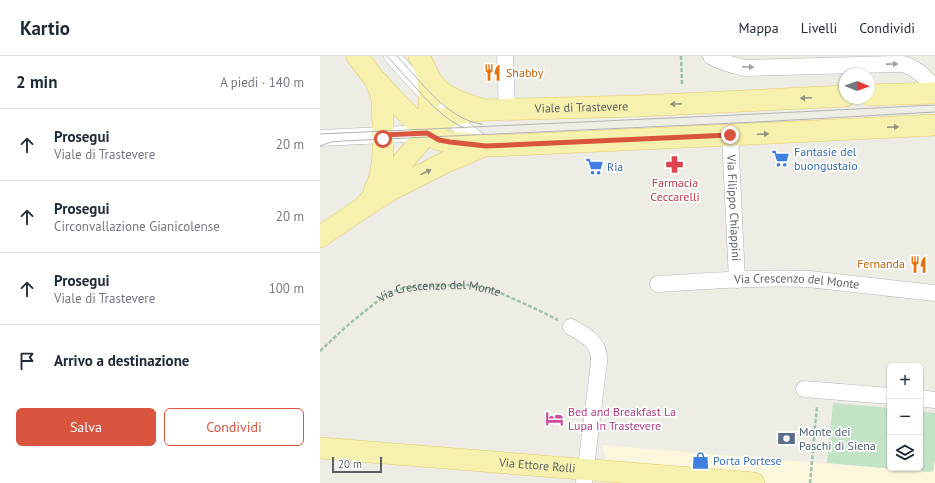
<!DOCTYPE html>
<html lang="it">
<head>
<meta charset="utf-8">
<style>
	:root { --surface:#fff; --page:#f2f2f3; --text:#1f2937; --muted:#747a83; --line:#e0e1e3; --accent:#d9553f }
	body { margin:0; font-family:"PT Sans",sans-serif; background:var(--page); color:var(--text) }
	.controls { position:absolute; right:12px; bottom:12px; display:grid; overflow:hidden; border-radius:6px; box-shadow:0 1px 3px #0004 }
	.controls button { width:36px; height:36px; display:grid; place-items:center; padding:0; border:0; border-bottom:1px solid var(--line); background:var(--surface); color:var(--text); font:20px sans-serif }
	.compass { position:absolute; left:519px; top:12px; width:36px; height:36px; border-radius:50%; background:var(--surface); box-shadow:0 1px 3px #0004; rotate:91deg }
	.scale { position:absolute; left:12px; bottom:10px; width:50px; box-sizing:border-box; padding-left:4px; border:2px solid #5c5f64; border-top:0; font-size:11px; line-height:14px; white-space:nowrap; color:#5c5f64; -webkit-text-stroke:3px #fff; paint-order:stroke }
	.stop { position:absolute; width:12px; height:12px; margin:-9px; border:3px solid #d9553f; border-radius:50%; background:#fff }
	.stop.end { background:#d9553f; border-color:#fff; box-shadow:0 1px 4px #0008 }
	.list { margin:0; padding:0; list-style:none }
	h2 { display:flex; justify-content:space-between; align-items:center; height:52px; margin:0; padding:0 16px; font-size:17px }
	h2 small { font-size:13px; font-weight:400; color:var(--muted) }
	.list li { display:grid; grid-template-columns:26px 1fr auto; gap:12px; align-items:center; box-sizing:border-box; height:72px; padding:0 16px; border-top:1px solid var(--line) }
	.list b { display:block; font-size:15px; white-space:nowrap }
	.list p { margin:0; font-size:13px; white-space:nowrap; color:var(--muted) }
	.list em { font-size:13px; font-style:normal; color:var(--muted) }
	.actions { display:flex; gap:8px; padding:12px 16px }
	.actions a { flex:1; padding:9px 0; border:1px solid var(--accent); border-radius:6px; text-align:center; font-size:14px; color:var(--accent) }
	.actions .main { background:var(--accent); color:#fff }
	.icon { flex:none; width:22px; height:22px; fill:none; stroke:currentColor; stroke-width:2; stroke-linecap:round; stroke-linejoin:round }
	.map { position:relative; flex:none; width:615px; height:427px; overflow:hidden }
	header { display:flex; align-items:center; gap:24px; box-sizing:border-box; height:56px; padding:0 20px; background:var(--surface); border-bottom:1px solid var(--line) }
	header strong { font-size:19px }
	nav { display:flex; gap:22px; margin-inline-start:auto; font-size:14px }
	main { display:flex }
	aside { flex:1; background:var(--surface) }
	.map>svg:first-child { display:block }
	.commercial { fill:#fbf6dc }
	.green { fill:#c3e3c5 }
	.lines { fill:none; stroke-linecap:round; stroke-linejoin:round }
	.minor-casing { stroke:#b2b4b8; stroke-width:17 }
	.major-casing { stroke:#e4ca67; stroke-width:22 }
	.path { stroke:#9dc3ab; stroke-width:2.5; stroke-dasharray:4 2; stroke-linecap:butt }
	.minor { stroke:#fff; stroke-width:16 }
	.major { stroke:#f7f1b0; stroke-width:21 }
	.tram { stroke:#b3b3b4; stroke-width:1 }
	.oneway { fill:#9d9fa2 }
	.oneway2 { fill:#92927f }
	.route { stroke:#d9553f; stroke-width:5 }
	.labels { text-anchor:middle; stroke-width:3.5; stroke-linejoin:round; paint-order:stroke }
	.food-label { font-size:12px; fill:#c56008; stroke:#fff; text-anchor:start }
	.street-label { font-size:12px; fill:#5c5f64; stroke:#fff }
	.shop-label { font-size:12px; fill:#366cbe; stroke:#fff; text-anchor:start }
	.health-label { font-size:12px; fill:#be3a42; stroke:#fff }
	.hotel-label { font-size:12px; fill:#b23c85; stroke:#fff; text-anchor:start }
	.service-label { font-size:12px; fill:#4e5e75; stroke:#fff; text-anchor:start }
</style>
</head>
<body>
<header>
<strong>Kartio</strong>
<nav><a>Mappa</a><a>Livelli</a><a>Condividi</a></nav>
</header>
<main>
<aside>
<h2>2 min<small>A piedi · 140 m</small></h2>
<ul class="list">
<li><svg class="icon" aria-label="ahead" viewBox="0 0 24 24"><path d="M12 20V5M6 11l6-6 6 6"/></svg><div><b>Prosegui</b><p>Viale di Trastevere</p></div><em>20 m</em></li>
<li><svg class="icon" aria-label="ahead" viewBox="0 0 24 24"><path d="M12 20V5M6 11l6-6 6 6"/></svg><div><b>Prosegui</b><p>Circonvallazione Gianicolense</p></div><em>20 m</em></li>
<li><svg class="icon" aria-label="ahead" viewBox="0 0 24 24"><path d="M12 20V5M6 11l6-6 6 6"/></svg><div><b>Prosegui</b><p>Viale di Trastevere</p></div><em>100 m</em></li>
<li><svg class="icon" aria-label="arrive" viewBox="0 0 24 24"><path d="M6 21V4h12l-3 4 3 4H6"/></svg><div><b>Arrivo a destinazione</b></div></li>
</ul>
<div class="actions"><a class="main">Salva</a><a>Condividi</a></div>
</aside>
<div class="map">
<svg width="615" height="427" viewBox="0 0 615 427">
	<rect width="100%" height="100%" fill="#edece5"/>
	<!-- commercial -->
	<polygon class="commercial" points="281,389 612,416 615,394 615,427 294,427"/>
	<!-- green -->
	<polygon class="green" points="513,347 570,352 570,412 600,412 600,355 615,357 615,403 613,415 610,416 507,407"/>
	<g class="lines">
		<defs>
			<g id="minor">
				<path d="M72 0C94 25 116 50 141 71 149 78 158 84 166 90"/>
				<polyline points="185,0 187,53"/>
				<path d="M391 0C402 7 413 9 425 12L575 8H583L589 10 600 17 615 31"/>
				<path id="s2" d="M410 79 417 224"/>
				<polyline points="0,82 107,77"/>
				<path id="s3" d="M338 228C388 225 439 221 489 223L615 237"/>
				<path d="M251 271C261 277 275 283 278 296 279 299 279 303 279 306L264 427"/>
				<polyline points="484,333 570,340"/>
				<polyline points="600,342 615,344"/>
			</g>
			<g id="major">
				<polyline points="37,0 53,21 72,42 104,74 110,79 119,84 130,86 171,90 410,79 615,69"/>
				<path d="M99 0C104 9 107 18 112 26 124 42 143 47 161 53"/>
				<path d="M107 17C111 36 109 58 107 77"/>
				<polyline points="549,39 615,37"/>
				<path d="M54 135C65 117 63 87 63 67 62 59 63 52 62 45 61 38 59 32 56 27"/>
				<path id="s4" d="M44 151 111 73C127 58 142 56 164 54L317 50 525 40"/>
				<polyline points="0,181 44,151 71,134 126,106 145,98 162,91"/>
				<path id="s5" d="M0 392 434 427"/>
			</g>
		</defs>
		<!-- minor casing -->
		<use href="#minor" class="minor-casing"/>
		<!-- major casing -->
		<use href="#major" class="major-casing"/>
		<!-- path -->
		<g class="path">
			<polyline points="361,0 362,28"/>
			<path id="s1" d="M0 295 28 269 65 239 80 233 100 230 147 229 164 232 176 235 216 253 238 264"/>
			<polyline points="567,357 570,365"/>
			<polyline points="490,427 497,350"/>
		</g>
		<!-- minor -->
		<use href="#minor" class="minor"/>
		<!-- major -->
		<use href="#major" class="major"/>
		<!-- tram -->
		<g class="tram">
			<path d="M67 0C77 11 86 21 96 32 110 47 124 63 144 72"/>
			<path d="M77 0C100 24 127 64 162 68"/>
			<polyline points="0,78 437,58 615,49"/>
			<polyline points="0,90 11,86 22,85 437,66 615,56"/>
		</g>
	</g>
	<!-- one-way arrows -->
	<defs><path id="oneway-solid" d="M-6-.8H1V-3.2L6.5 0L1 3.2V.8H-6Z"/></defs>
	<g class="oneway">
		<use href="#oneway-solid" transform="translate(572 8) rotate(-1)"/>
		<use href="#oneway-solid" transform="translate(428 11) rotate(3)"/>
	</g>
	<g class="oneway2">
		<use href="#oneway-solid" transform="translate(486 42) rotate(177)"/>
		<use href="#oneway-solid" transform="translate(356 48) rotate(177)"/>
		<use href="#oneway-solid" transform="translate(573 71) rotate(-3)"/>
		<use href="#oneway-solid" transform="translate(443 78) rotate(-3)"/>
		<use href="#oneway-solid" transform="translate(106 116) rotate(-26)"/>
	</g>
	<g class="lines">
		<!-- route -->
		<polyline class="route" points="63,83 63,79 107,77 119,84 130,86 166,90 410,79"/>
	</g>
	<!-- icons -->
	<defs>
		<symbol id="restaurant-bare" viewBox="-9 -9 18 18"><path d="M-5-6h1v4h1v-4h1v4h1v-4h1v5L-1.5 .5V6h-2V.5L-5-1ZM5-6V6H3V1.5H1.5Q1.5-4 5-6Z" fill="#e8710a" stroke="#fff" stroke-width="2.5" paint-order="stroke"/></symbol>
		<symbol id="supermarket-bare" viewBox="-9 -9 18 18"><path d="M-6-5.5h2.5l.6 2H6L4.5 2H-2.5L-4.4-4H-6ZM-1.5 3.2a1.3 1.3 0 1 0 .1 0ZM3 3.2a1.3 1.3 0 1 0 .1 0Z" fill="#3f7fe0" stroke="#fff" stroke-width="2.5" paint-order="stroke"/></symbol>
		<symbol id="pharmacy-bare" viewBox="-9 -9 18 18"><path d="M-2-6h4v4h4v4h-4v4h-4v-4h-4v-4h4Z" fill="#e0444e" stroke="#fff" stroke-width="2.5" paint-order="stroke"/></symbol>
		<symbol id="hotel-bare" viewBox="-9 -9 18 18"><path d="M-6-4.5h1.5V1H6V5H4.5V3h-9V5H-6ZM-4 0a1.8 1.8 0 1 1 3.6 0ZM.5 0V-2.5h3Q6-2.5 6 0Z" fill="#d1479c" stroke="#fff" stroke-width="2.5" paint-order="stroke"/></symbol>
		<symbol id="bank-bare" viewBox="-9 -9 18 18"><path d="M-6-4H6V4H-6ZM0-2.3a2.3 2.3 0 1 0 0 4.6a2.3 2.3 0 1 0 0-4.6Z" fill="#5c6f8a" stroke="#fff" stroke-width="2.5" paint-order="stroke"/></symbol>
		<symbol id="shop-bare" viewBox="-9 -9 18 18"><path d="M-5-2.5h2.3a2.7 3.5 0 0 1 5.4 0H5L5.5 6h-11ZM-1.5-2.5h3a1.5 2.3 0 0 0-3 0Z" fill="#3f7fe0" stroke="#fff" stroke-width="2.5" paint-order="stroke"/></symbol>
	</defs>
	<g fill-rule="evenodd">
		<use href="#restaurant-bare" x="160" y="4" width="25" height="25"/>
		<use href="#supermarket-bare" x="448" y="90" width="25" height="25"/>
		<use href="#pharmacy-bare" x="342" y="96" width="25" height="25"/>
		<use href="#supermarket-bare" x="262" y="98" width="25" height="25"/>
		<use href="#restaurant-bare" x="586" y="196" width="25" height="25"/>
		<use href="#hotel-bare" x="222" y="350" width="25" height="25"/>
		<use href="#bank-bare" x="454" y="370" width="25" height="25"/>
		<use href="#shop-bare" x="368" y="392" width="25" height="25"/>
	</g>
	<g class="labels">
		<!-- food labels -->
		<g class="food-label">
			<text x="186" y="21">Shabby</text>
			<text x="585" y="212" text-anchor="end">Fernanda</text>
		</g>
		<!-- street labels -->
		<g class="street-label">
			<text dy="4" stroke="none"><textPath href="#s4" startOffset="258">Viale di Trastevere</textPath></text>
			<text dy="4" stroke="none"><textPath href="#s2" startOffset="73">Via Filippo Chiappini</textPath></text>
			<text dy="4" stroke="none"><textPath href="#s3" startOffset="139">Via Crescenzo del Monte</textPath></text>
			<text dy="4" stroke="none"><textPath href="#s1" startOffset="141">Via Crescenzo del Monte</textPath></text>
			<text dy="4" stroke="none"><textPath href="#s5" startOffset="218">Via Ettore Rolli</textPath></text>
		</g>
		<!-- shop labels -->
		<g class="shop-label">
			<text x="474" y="100">Fantasie del<tspan x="474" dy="14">buongustaio</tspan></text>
			<text x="287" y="115">Ria</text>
			<text x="393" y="409">Porta Portese</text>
		</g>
		<!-- health labels -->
		<g class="health-label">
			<text x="355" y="131">Farmacia<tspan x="355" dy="14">Ceccarelli</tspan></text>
		</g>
		<!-- hotel labels -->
		<g class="hotel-label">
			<text x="248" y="360">Bed and Breakfast La<tspan x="248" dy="14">Lupa In Trastevere</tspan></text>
		</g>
		<!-- service labels -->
		<g class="service-label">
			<text x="479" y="380">Monte dei<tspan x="479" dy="14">Paschi di Siena</tspan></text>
		</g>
	</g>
</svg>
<div class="controls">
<button>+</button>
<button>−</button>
<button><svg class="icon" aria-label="layers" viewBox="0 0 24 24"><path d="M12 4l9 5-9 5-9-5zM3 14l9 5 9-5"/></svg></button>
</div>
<svg class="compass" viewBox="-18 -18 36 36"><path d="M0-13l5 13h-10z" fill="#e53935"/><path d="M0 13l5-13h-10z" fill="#747a83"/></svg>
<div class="scale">20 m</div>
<div class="stop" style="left:63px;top:83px"></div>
<div class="stop end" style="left:410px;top:79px"></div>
</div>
</main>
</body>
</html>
